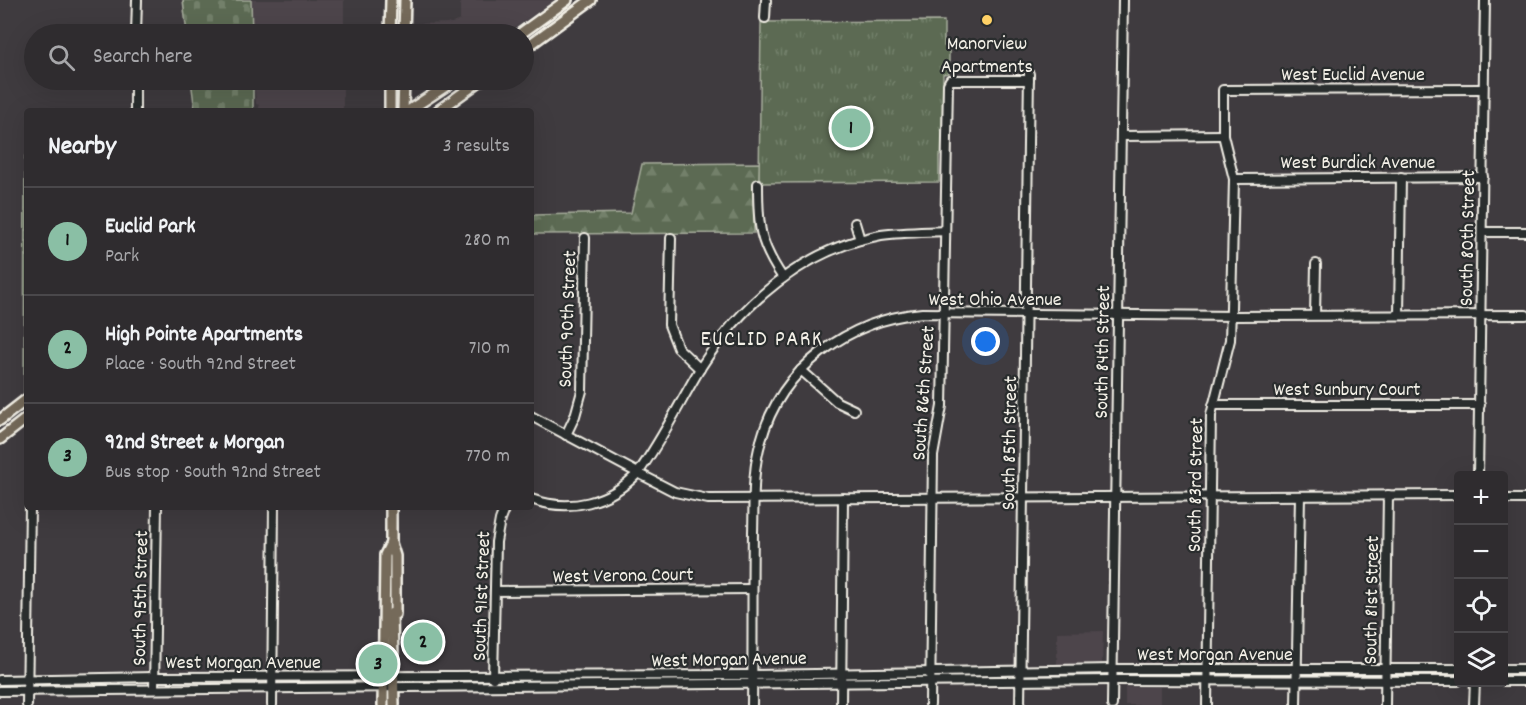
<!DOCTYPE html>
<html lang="en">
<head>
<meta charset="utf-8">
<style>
	:root { --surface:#2f2c2f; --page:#3b383b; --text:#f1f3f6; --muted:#a7a7aa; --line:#4a484b; --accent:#8abfa5 }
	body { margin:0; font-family:Dekko,sans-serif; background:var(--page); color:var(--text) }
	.controls { position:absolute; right:18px; bottom:18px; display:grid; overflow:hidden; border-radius:6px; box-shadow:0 6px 24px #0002 }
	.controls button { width:54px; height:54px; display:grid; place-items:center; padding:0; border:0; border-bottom:2px solid var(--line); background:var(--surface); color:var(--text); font:30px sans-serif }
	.you { position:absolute; left:986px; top:342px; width:21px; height:21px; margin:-15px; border:4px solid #fff; border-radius:50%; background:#1a73e8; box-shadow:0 0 0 9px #1a73e833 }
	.badge { display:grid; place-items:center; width:39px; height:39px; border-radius:50%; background:var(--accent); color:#111; font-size:20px; font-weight:700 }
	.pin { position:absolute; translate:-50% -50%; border:3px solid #fff; box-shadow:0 2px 6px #0006 }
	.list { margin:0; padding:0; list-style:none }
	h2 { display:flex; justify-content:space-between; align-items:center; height:78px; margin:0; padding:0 24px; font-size:26px }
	h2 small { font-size:20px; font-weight:400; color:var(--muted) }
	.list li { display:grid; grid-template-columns:39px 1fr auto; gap:18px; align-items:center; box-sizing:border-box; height:108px; padding:0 24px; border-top:2px solid var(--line) }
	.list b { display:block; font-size:22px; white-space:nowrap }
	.list p { margin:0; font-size:20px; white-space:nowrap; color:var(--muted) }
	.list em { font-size:20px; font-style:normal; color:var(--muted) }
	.icon { flex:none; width:33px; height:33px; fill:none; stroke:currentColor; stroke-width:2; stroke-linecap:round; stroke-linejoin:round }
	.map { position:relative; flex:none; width:1526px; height:705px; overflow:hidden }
	.search { position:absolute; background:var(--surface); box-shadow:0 6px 24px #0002; left:24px; top:24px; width:510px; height:66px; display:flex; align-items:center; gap:15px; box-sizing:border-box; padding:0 21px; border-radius:33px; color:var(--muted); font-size:22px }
	.panel { position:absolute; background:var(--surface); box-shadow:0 6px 24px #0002; left:24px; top:108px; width:510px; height:402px; border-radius:6px }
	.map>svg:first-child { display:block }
	.built { fill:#4d454b }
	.forest { fill:url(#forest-firs); stroke:#a8ae9d; stroke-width:1.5 }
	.cemetery { fill:url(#cemetery-stones); stroke:#a8ae9d; stroke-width:1.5 }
	.park { fill:url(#park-tufts); stroke:#a8ae9d; stroke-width:1.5 }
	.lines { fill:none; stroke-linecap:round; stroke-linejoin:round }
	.minor-casing { stroke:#f4f1e8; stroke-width:12 }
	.major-casing { stroke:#f4f1e8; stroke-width:14 }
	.minor { stroke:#2a2d2e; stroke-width:8 }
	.major { stroke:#746a5a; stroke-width:9 }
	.poi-dot { fill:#ffd166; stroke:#2a2d2e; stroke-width:2 }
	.labels { text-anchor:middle; stroke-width:4.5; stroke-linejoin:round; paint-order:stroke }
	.poi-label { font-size:20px; fill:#f4f1e8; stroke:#2a2d2e }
	.street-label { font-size:20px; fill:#f4f1e8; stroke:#2a2d2e }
	.quarter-label { font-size:22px; letter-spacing:1.5px; fill:#f4f1e8; stroke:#2a2d2e }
</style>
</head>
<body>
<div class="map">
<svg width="1526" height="705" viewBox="0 0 1526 705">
	<defs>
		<pattern id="forest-firs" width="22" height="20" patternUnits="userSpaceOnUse" patternTransform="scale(1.5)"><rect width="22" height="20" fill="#5b6a52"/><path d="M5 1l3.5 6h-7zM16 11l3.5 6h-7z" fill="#73806b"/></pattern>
		<pattern id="cemetery-stones" width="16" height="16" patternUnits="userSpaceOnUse" patternTransform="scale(1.5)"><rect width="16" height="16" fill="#5b6a52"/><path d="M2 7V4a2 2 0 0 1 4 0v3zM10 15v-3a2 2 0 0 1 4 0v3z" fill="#73806b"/></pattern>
		<pattern id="park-tufts" width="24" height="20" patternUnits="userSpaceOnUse" patternTransform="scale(1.5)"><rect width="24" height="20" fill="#5b6a52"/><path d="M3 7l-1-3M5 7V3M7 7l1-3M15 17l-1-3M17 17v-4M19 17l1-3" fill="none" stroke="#73806b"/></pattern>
	</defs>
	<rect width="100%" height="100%" fill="#3f3b3f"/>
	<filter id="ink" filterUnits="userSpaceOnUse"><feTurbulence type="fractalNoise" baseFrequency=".0167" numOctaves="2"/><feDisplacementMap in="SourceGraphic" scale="12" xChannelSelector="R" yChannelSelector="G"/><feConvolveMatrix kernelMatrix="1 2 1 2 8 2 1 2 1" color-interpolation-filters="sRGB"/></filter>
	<g filter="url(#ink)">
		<!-- built -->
		<g class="built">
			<polygon points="251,0 344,0 344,34 253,34"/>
			<polygon points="460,0 554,0 506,34 413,34 414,24 452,23 460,20"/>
			<polygon points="254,80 343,80 343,111 259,111 259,105 256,104"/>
			<polygon points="1103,631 1102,663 1057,664 1057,632"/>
			<rect x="1125" y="687" width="35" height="18"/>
		</g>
		<!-- forest -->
		<polygon class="forest" points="760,163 759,183 753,183 754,233 531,234 531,215 631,213 642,164"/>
		<!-- cemetery -->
		<g class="cemetery">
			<polygon points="183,0 251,0 252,34 187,34"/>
			<polygon points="191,80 253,80 253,111 195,111"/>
			<polygon points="25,156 27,156 27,390 24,393"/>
		</g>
		<!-- park -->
		<polygon class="park" points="944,21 944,46 949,46 949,73 943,74 942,155 939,155 939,182 759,183 761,22"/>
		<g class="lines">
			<defs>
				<g id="minor">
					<polyline points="765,18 766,0"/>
					<polyline points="136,34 137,0"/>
					<polyline points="135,111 135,80"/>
					<polyline points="1121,136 1223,135"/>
					<polyline points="1234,179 1483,177"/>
					<path d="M758 184C758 226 759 243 783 278"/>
					<polyline points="855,223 860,240"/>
					<polyline points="1483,232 1526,232"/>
					<polyline points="671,238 669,325 678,348 700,369"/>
					<polyline points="1315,315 1316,264"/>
					<polyline points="1399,315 1401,177"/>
					<polyline points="801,370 837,402 854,410"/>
					<polyline points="1213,405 1480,405"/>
					<path d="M531 416 638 473C662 440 680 402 701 367 742 303 804 249 881 235 902 232 924 232 945 231"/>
					<polyline points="566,435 575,416 582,391 585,238"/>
					<polyline points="1478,476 1485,0"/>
					<path d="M531 499C570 513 609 503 638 473L675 492 708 499 1458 495"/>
					<polyline points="1504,499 1526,499"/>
					<polyline points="495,591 752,589"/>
					<polyline points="1504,669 1526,669"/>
					<polyline points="493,678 496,542 500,520 505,507"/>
					<polyline points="0,680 154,677 752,675 1113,669 1458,669"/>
					<polyline points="1504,681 1526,681"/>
					<polyline points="154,689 157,507"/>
					<polyline points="0,691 1113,680 1458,681"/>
					<polyline points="27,705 30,507"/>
					<polyline points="272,705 274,507"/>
					<path d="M752 705C753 647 752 589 753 532 754 502 752 470 761 441 781 367 849 320 922 313L1238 316 1526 315"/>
					<polyline points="841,705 843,498"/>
					<polyline points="930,705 933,456 942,406 948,84 950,80 1029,80"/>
					<polyline points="1020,705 1029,74"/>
					<polyline points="1112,705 1123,0"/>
					<polyline points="1207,705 1211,415 1230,340 1231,308 1234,179 1223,135 1223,90 1483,89"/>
					<polyline points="1296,705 1300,496"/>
					<polyline points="1385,705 1388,495"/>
					<polyline points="1474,705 1475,682"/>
				</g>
				<g id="major">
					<polyline points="390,34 391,0"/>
					<polyline points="404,34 405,0"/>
					<polyline points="520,34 567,0"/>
					<polyline points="524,49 591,0"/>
					<polyline points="390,111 390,80"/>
					<polyline points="403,111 404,80"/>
					<polyline points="408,111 455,80"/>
					<polyline points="438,111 481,80"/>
					<polyline points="0,420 27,399"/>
					<polyline points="0,439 27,418"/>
					<polyline points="391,507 391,543 395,556 395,614 392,613 394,705"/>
					<polyline points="383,705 385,555 391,543"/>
				</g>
			</defs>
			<!-- minor casing -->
			<use href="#minor" class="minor-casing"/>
			<!-- major casing -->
			<use href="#major" class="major-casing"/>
			<!-- minor -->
			<use href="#minor" class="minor"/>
			<!-- major -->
			<use href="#major" class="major"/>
		</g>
	</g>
	<!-- markers -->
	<circle class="poi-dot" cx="987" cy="20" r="6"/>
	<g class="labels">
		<!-- poi labels -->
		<g class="poi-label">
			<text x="987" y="49">Manorview<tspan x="987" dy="23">Apartments</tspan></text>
		</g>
		<!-- street labels -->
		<g class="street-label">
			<text x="1353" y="80">West Euclid Avenue</text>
			<text x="1358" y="168">West Burdick Avenue</text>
			<text transform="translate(1466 238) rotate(-89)" y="7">South 80th Street</text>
			<text x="995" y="305">West Ohio Avenue</text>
			<text transform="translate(566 319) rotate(-88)" y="7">South 90th Street</text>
			<text transform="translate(1101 352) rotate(-89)" y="7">South 84th Street</text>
			<text x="1347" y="395">West Sunbury Court</text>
			<text transform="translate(922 393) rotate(-86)" y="7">South 86th Street</text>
			<text transform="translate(1008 443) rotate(-89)" y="7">South 85th Street</text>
			<text transform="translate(1194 485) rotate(-89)" y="7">South 83rd Street</text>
			<text transform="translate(623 574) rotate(-1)" y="7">West Verona Court</text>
			<text transform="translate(480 596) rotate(-88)" y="7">South 91st Street</text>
			<text transform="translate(139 598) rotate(-89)" y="7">South 95th Street</text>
			<text transform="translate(1370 600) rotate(-89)" y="7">South 81st Street</text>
			<text x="1215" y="660">West Morgan Avenue</text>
			<text transform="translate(729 658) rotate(-1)" y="7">West Morgan Avenue</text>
			<text x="243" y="668">West Morgan Avenue</text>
		</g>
		<!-- quarter labels -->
		<g class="quarter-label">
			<text x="762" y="345">EUCLID PARK</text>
		</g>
	</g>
</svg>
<div class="controls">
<button>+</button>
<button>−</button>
<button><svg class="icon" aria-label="locate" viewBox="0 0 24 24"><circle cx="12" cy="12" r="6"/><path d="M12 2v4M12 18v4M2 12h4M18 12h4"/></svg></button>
<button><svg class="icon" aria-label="layers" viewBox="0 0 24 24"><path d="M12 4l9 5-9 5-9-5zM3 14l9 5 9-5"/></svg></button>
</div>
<div class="you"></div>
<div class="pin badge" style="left:851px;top:128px">1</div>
<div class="pin badge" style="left:423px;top:642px">2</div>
<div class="pin badge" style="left:378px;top:664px">3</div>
<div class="search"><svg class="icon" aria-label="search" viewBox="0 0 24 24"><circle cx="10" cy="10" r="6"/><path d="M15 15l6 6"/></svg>Search here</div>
<section class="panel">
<h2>Nearby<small>3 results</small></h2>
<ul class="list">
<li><span class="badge">1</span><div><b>Euclid Park</b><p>Park</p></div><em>280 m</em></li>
<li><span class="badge">2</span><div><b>High Pointe Apartments</b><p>Place · South 92nd Street</p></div><em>710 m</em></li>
<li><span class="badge">3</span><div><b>92nd Street &amp; Morgan</b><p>Bus stop · South 92nd Street</p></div><em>770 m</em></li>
</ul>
</section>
</div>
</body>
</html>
